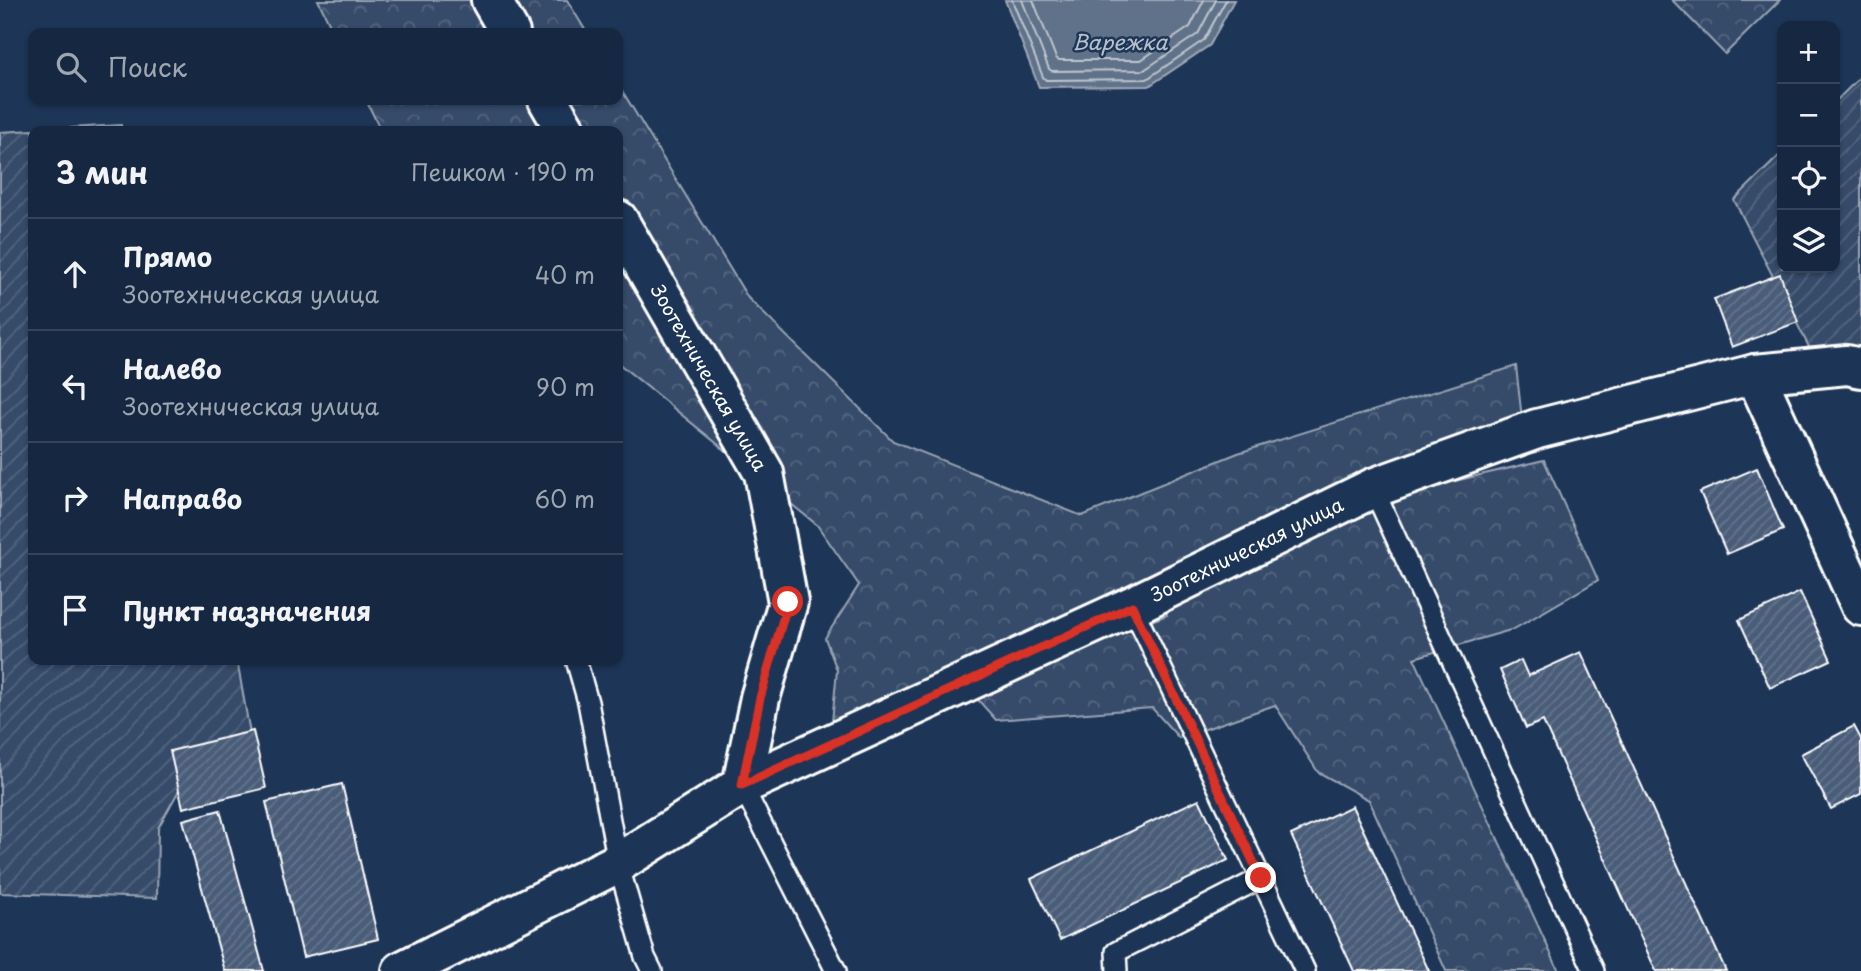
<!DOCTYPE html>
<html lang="ru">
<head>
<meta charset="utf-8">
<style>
	:root { --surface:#162841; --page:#1f3048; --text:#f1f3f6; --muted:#9ea6b1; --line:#35445a }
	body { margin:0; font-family:"Playpen Sans",sans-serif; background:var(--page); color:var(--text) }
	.controls { position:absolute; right:21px; top:21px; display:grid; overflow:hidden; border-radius:14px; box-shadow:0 2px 5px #0004 }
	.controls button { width:63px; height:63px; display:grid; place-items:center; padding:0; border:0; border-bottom:2px solid var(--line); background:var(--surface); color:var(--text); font:35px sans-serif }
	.stop { position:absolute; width:21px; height:21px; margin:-16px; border:5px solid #d93025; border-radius:50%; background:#fff }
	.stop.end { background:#d93025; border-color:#fff; box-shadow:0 2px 7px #0008 }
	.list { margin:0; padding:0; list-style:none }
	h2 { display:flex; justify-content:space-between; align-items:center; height:91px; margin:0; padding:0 28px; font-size:30px }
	h2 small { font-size:23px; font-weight:400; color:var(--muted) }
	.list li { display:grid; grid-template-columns:46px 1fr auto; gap:21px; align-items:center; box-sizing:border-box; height:112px; padding:0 28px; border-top:2px solid var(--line) }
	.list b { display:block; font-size:26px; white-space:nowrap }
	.list p { margin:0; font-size:23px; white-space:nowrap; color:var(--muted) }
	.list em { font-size:23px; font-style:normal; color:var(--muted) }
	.icon { flex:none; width:38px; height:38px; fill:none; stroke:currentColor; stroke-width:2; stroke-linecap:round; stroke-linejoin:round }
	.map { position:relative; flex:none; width:1861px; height:971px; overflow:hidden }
	.search { position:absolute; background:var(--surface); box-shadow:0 2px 5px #0004; left:28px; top:28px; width:595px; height:77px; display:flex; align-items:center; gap:18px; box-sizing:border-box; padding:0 24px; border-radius:14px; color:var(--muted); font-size:26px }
	.panel { position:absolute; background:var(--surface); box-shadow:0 2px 5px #0004; left:28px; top:126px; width:595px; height:539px; border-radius:14px }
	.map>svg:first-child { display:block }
	.forest { fill:url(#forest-crowns); stroke:#9aa5b4; stroke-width:2 }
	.garden { fill:url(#garden-furrows); stroke:#9aa5b4; stroke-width:2 }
	.water { fill:#617289; stroke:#a0aab8; stroke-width:2 }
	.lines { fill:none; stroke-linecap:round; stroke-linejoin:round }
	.shore { stroke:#c0c7d0; stroke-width:2 }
	.building { fill:url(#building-hatch); stroke:#fff; stroke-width:2 }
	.lane-casing { stroke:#fff; stroke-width:24 }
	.street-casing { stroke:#fff; stroke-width:44 }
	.lane { stroke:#1d3557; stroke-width:19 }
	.street { stroke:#1d3557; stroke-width:38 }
	.route { stroke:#d93025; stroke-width:9 }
	.labels { text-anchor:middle; stroke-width:5; stroke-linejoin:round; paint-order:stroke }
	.street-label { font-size:19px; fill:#fff; stroke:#1d3557 }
	.water-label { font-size:21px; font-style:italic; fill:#b8c0ca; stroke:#1d3557 }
</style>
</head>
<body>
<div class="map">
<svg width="1861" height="971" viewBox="0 0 1861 971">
	<defs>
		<pattern id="forest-crowns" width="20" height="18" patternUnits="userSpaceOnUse" patternTransform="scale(1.75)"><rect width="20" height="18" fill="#364b69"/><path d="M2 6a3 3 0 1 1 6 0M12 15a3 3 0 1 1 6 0" fill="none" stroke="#546680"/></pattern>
		<pattern id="garden-furrows" width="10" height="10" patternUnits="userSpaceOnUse" patternTransform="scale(1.75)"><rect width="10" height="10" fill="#364b69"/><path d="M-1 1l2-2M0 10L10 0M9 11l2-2" fill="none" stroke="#546680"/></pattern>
		<pattern id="building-hatch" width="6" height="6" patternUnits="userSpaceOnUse" patternTransform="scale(1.75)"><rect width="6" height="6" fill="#4a5d79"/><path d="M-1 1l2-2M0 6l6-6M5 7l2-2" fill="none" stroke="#65758d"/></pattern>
	</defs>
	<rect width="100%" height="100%" fill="#1d3557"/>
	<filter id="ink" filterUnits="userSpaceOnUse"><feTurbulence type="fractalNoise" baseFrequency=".0143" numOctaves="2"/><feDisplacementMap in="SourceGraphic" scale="14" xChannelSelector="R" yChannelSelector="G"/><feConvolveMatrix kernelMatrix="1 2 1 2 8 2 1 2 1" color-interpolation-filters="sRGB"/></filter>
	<g filter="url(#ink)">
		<!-- forest -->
		<g class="forest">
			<polygon points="318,0 567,0 587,33 334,33"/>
			<polygon points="1672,0 1780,0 1725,54"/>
			<polygon points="618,84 748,298 893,441 1082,516 1238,453 1516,366 1522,419 1429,487 1544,460 1598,580 1514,629 1414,658 1559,971 1446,971 1369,800 1318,772 1275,705 1179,738 1152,708 996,720 970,691 1167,615 1150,584 832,722 837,670 825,638 859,585 817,525 618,363 618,131 381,131 366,100 618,100"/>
		</g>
		<!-- garden -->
		<g class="garden">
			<polygon points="1861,76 1861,350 1811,351 1734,200 1782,153 1782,268 1835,268 1835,102"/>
			<polygon points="121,125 122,131 33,131 33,660 237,660 259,784 183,783 158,828 157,898 0,893 0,132"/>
		</g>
		<!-- water -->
		<polygon class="water" points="1005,0 1234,0 1210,45 1149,86 1039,87"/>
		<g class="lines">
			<!-- shore -->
			<g class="shore">
				<polyline points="1012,0 1043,77 1046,80 1147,79 1204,40 1226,0"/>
				<polyline points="1022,0 1049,69 1052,71 1144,70 1198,34 1216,0"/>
				<polyline points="1033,0 1056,58 1059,60 1141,60 1190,27 1204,0"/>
			</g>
		</g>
		<!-- building -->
		<g class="building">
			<polygon points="1780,274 1798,322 1732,347 1714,299"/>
			<polygon points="1757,468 1783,530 1727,554 1700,492"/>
			<polygon points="1800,592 1831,660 1770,688 1739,620"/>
			<polygon points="1581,652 1726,971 1656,971 1543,721 1526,728 1500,670 1521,660 1528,676"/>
			<polygon points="1854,726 1861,739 1861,794 1831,809 1801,754"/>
			<polygon points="253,731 266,788 183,808 170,751"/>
			<polygon points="342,784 378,939 303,957 266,802"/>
			<polygon points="1199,799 1228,860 1060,940 1031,879"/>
			<polygon points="1352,806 1429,971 1354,971 1291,835"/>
			<polygon points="220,810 264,971 225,971 183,820"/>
		</g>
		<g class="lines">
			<defs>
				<g id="lane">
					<polyline points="1373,488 1594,971"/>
					<polyline points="1132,606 1305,971"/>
					<polyline points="576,660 588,702 618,863 645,957 652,971"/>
					<polyline points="742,785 836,971"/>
					<polyline points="1117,971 1116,952 1261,878"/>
				</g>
				<g id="street">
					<polyline points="491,0 510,33"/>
					<polyline points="548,100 566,131"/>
					<path id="s1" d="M618 220 764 473 788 602 760 698 742 785"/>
					<polyline points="1755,374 1861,606"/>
					<path id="s2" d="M402 971 618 863 742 785 1132 606 1373 488 1537 429 1755 374 1847 365 1861 368"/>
				</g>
			</defs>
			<!-- lane casing -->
			<use href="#lane" class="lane-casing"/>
			<!-- street casing -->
			<use href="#street" class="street-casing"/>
			<!-- lane -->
			<use href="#lane" class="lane"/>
			<!-- street -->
			<use href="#street" class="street"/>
		</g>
	</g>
	<g class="lines" filter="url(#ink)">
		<!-- route -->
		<polyline class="route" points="788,602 760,698 742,785 1132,606 1261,878"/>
	</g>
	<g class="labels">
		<!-- street labels -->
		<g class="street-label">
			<text dy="7" stroke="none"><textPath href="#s1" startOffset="182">Зоотехническая улица</textPath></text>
			<text dy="7" stroke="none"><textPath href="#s2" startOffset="945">Зоотехническая улица</textPath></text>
		</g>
		<!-- water labels -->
		<g class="water-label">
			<text x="1120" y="50">Варежка</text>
		</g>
	</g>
</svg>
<div class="controls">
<button>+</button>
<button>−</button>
<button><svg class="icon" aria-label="locate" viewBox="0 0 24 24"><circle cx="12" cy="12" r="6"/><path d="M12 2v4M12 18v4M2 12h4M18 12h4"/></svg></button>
<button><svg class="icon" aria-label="layers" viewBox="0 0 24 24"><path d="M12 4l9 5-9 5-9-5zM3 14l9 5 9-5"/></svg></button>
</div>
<div class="stop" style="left:788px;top:602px"></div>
<div class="stop end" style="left:1261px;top:878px"></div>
<div class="search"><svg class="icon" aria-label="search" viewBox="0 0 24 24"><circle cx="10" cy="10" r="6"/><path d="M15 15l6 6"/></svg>Поиск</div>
<section class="panel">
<h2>3 мин<small>Пешком · 190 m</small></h2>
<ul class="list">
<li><svg class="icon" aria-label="ahead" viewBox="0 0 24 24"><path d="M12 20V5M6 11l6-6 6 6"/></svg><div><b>Прямо</b><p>Зоотехническая улица</p></div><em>40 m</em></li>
<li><svg class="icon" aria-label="left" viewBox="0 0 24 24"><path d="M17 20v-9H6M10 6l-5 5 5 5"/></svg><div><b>Налево</b><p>Зоотехническая улица</p></div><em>90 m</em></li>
<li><svg class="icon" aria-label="right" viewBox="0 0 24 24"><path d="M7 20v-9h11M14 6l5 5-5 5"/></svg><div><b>Направо</b></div><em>60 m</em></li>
<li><svg class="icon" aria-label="arrive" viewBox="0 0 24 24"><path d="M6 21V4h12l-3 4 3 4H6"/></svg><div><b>Пункт назначения</b></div></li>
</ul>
</section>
</div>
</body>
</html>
